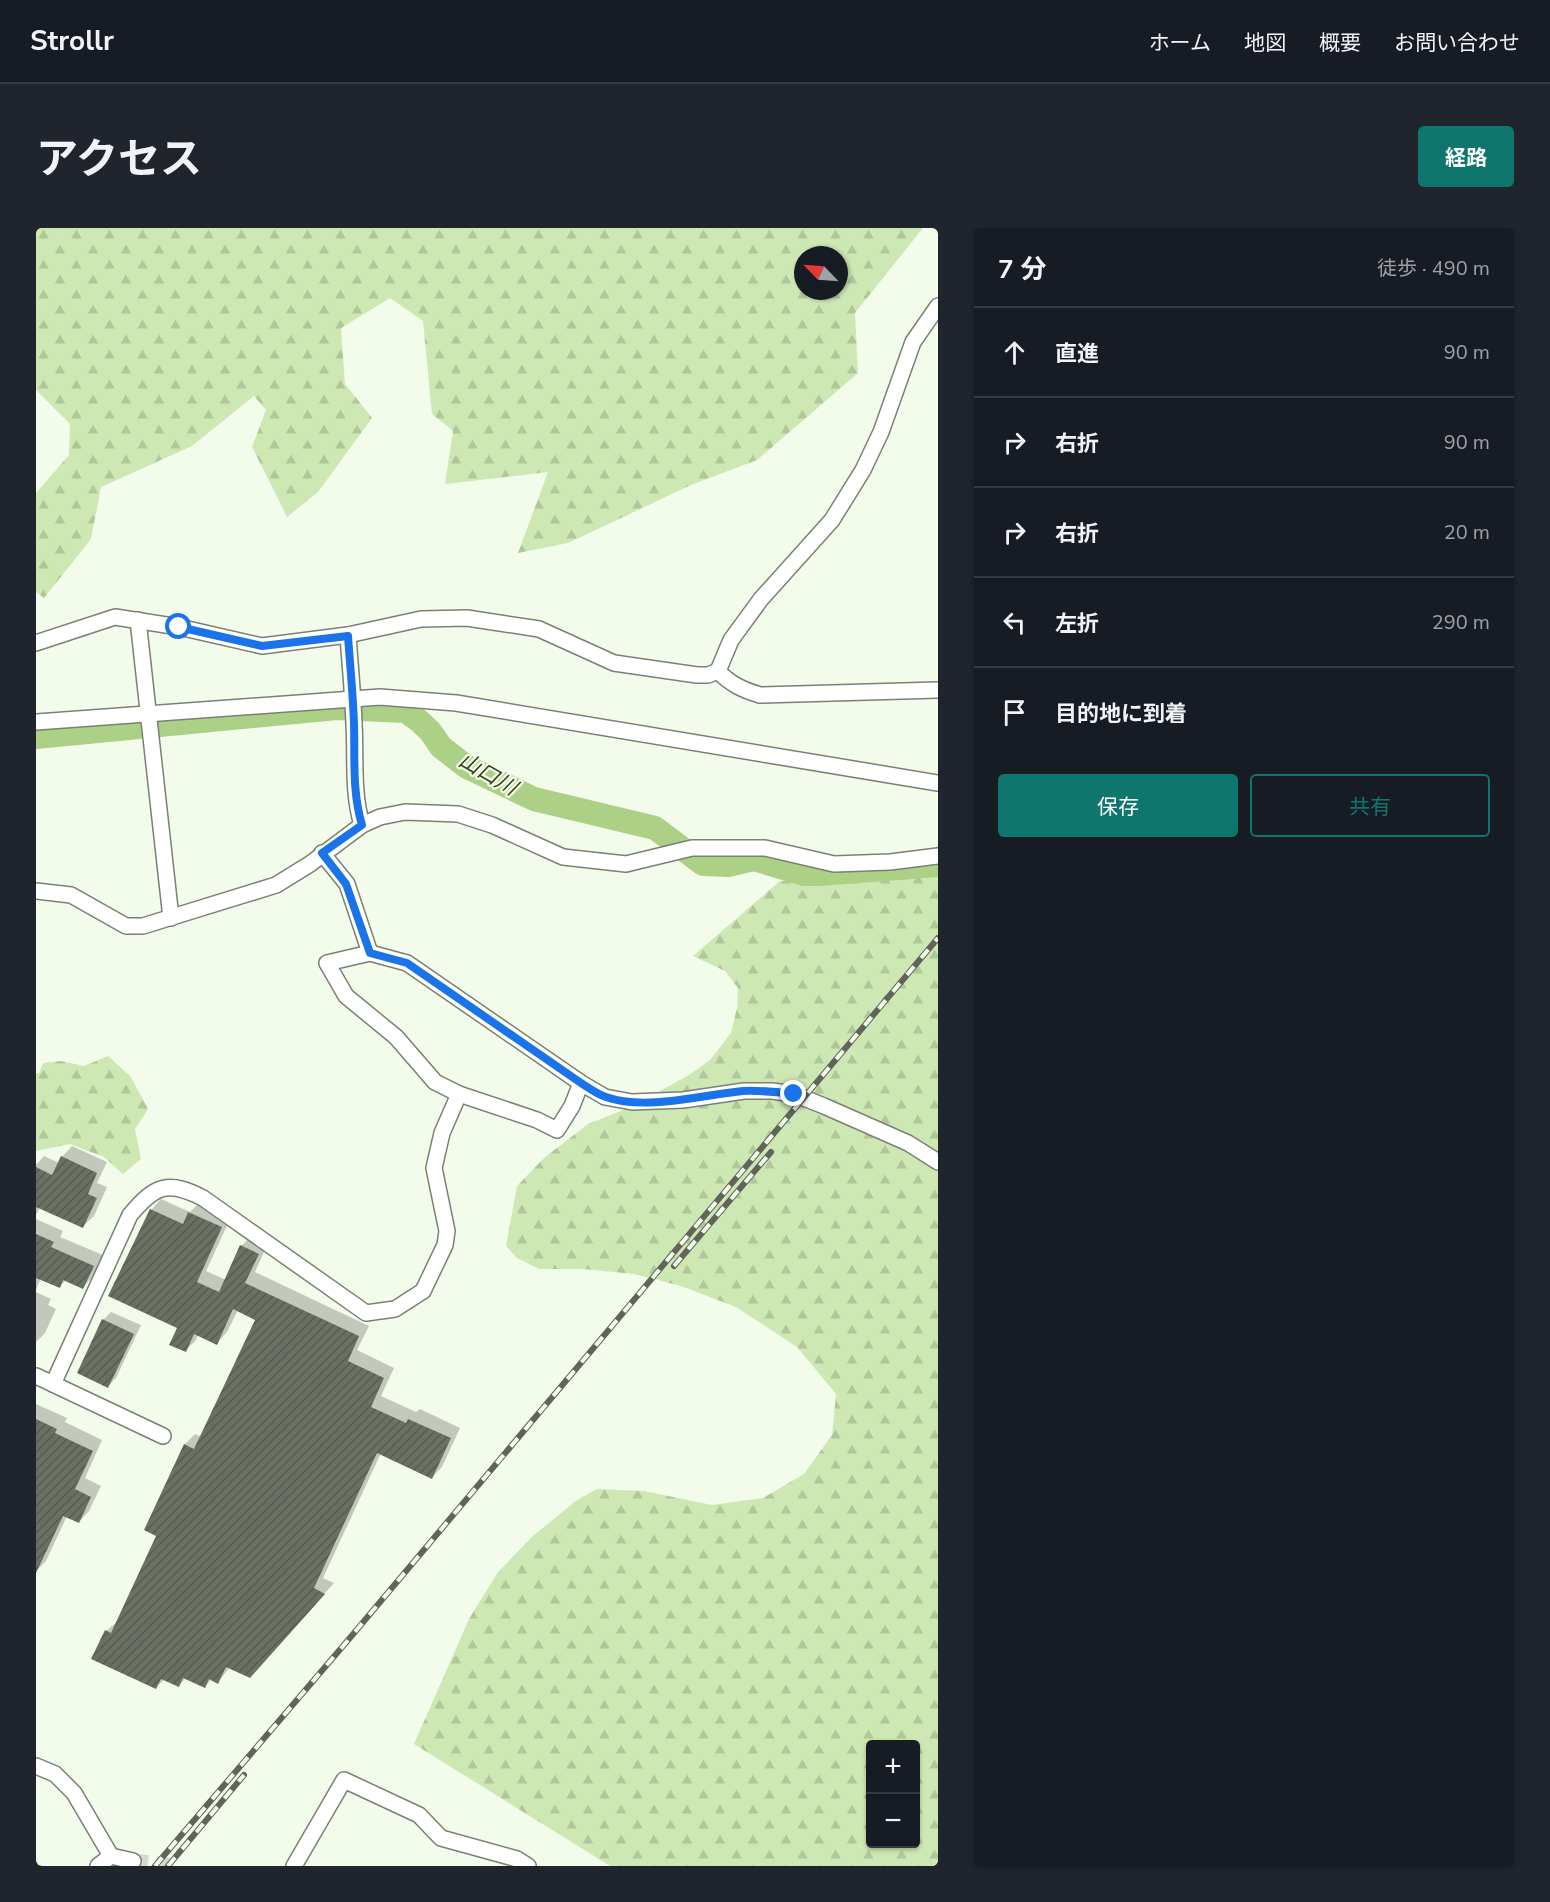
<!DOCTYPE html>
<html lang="ja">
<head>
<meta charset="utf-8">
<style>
	:root { --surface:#171b24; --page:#20242c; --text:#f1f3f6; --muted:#9ea1a6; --line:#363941; --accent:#0f766e }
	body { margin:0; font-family:"Nunito Sans","Noto Sans JP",sans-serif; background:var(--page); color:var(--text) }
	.controls { position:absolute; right:18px; bottom:18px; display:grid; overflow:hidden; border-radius:6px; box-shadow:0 2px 4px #0004 }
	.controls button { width:54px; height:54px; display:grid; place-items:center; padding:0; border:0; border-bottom:2px solid var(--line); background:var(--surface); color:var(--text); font:30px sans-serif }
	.compass { position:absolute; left:758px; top:18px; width:54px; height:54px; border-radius:50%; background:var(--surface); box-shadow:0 2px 4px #0004; rotate:295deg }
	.stop { position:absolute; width:18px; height:18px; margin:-14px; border:4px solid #1a73e8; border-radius:50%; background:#fff }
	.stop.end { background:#1a73e8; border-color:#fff; box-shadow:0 2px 6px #0008 }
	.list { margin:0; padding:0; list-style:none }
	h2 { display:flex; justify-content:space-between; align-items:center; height:78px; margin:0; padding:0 24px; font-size:26px }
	h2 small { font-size:20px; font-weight:400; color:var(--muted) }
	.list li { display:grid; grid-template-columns:39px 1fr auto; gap:18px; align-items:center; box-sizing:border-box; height:90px; padding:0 24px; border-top:2px solid var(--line) }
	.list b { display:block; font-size:22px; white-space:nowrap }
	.list em { font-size:20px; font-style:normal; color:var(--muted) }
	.actions { display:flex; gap:12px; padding:18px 24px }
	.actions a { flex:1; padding:14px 0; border:2px solid var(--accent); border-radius:6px; text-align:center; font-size:21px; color:var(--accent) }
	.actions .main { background:var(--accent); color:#fff }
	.icon { flex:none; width:33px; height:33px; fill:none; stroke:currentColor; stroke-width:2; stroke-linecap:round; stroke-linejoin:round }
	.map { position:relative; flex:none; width:902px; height:1638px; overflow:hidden; border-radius:6px }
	header { display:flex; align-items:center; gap:36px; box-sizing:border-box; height:84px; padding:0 30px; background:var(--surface); border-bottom:2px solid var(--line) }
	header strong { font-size:28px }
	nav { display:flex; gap:33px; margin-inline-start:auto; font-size:21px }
	.intro { display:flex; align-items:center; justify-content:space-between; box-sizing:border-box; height:144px; padding:0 36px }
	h1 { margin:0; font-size:42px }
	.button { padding:15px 27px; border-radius:6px; background:var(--accent); color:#fff; font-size:21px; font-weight:700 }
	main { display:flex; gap:36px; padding:0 36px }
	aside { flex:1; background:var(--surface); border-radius:6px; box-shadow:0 2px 4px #0004 }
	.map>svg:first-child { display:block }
	.forest { fill:url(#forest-firs); fill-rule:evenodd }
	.shadow { fill:#0003 }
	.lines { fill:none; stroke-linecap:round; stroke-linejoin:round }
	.river { stroke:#acd086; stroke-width:24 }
	.building { fill:url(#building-hatch) }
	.minor-tunnel { stroke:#d3dacc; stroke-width:15; stroke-dasharray:15 8; stroke-linecap:butt }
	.minor-casing { stroke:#7a8174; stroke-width:18 }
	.minor { stroke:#fff; stroke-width:15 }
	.rail-casing { stroke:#60645b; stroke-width:6 }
	.rail { stroke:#f3fbeb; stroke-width:4; stroke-dasharray:11; stroke-linecap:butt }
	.route { stroke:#1a73e8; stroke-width:8 }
	.labels { text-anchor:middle; stroke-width:4.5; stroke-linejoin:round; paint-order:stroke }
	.water-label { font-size:21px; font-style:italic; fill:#2e4410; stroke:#f3fbeb }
</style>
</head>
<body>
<header>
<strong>Strollr</strong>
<nav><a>ホーム</a><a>地図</a><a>概要</a><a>お問い合わせ</a></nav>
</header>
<div class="intro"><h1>アクセス</h1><a class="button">経路</a></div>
<main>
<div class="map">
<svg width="902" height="1638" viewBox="0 0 902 1638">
	<defs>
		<pattern id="forest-firs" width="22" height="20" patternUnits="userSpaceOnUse" patternTransform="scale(1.5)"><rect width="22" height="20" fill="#cee8b4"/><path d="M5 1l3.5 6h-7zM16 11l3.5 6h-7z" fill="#b0c79a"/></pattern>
		<pattern id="building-hatch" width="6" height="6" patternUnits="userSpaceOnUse" patternTransform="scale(1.5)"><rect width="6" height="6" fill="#6a7164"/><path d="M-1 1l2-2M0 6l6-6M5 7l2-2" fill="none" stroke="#575c52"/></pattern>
	</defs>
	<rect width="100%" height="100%" fill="#f3fbeb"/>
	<!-- forest -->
	<g class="forest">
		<path d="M0 0H887L819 85 822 145 721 232 655 257 532 315 482 325 512 244 409 256 417 203 396 186 387 93 354 70 305 100 309 156 336 190 282 264 251 289 216 219 230 182 218 168 156 218 65 259 55 311 8 370 0 364V265L33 227 34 196 0 162ZM767 27H803V63H767Z"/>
		<path d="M902 643V1638H574L378 1516 433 1391 462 1344 497 1308 541 1272 561 1261 608 1263 676 1277 727 1270 768 1246 796 1207 800 1166 761 1119 700 1079 645 1058 598 1046 547 1041H503L481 1030 470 1018 481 958 508 930 552 896 595 879 653 847 674 832 695 805 701 780 702 760 689 743 657 728 744 653ZM834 1516H879V1616H834Z"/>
		<polygon points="72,828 95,849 112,881 99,901 105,931 87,946 68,929 34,916 0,923 0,845 3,845 7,835 25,833 48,838"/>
	</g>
	<!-- shadow -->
	<g class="shadow">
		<polygon points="36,918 71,934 61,955 71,959 58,988 47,998 4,979 0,987 0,937 8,928 23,935 26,929"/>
		<polygon points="125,971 154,984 164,974 195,989 170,1043 190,1052 205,1018 216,1008 232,1015 219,1044 333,1098 321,1122 358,1140 345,1168 380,1184 384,1181 424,1200 406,1239 396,1249 345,1225 287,1350 298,1355 224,1438 194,1439 182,1454 176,1451 169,1458 150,1450 143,1457 129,1451 120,1459 70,1403 82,1393 122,1307 110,1301 149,1216 159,1206 166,1209 221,1091 202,1082 191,1104 181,1115 162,1106 160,1112 149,1123 115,982"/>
		<polygon points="0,991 27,1003 24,1009 67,1027 57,1049 47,1059 30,1052 23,1059 5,1050 0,1062"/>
		<polygon points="0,1064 15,1071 12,1077 20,1081 9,1105 0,1114"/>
		<polygon points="75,1084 105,1097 80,1150 72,1158 67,1092"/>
		<polygon points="0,1176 31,1190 29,1194 66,1212 49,1250 65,1258 53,1283 43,1294 31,1288 10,1333 0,1343"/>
	</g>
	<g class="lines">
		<!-- river -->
		<polyline class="river" points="0,509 301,480 369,483 382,492 394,503 405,519 431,539 498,571 619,600 667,636 692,637 718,631 768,646 783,646 902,637"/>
	</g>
	<!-- building -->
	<g class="building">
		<polygon points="25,928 61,945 52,966 61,970 47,1000 0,979 0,939 16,947"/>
		<polygon points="114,981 147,996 152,984 186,999 161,1054 183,1064 204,1017 223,1026 209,1055 323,1108 312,1133 348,1150 335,1179 370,1195 372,1191 415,1210 396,1251 341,1225 278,1360 289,1366 214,1450 190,1439 182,1456 173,1451 169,1460 147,1450 143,1459 125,1451 120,1461 55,1431 69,1402 75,1405 120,1308 108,1302 148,1216 158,1221 219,1092 197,1081 181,1117 158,1106 150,1124 133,1117 141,1100 72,1068"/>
		<polygon points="0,1006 18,1014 15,1019 58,1038 47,1061 27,1052 24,1060 0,1050"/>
		<polygon points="66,1091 98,1106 72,1160 41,1145"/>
		<polygon points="0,1191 21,1201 19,1205 57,1223 39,1261 55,1269 43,1295 27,1288 0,1345"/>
	</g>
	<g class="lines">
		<!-- minor-tunnel -->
		<polyline class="minor-tunnel" points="97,1633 140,1638"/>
		<defs>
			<g id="minor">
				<polyline points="102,392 135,690"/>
				<path d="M312 407C314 437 317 466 318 496 320 529 316 564 326 597"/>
				<polyline points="0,415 79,389 143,399 226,418 312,407 385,391 431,390 503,401 578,435 661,447 672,447 682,443 695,412 725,371 796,292 827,242 845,204 877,114 902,78"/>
				<path d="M682 443C694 456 707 462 724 467L902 462"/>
				<polyline points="0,494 344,469 420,475 902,555"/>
				<polyline points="286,625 311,656 334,725"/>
				<polyline points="0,663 35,667 90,698 107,698 240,657 274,636 326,597 344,589 369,584 422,586 456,597 527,629 590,636 656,620 729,620 798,636 854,634 902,628"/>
				<polyline points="545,855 536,878 521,902 501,892 423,866 399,854 360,809 310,768 291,735 334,725 371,735 545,855 569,869 596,874 647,872 708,863 736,863 758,866 788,878 872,915 902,934"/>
				<polyline points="0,1148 127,1208"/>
				<path d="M17 1156 94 987C119 957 132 952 167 970L330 1085 359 1081 387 1063 409 1017 411 1003 398 940 406 905 423 866"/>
				<polyline points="0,1538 19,1546 38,1565 75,1628 97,1633"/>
				<polyline points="62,1638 75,1628"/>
				<polyline points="258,1638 308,1552 383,1587 405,1610 481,1631 492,1638"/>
			</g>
		</defs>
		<!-- minor casing -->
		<use href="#minor" class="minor-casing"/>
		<!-- minor -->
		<use href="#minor" class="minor"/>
		<defs>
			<g id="rail">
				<polyline points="638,1038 735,924"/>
				<polyline points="119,1638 313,1411 902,710"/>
				<polyline points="132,1638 208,1547"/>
			</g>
		</defs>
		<!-- rail casing -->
		<use href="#rail" class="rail-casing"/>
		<!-- rail -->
		<use href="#rail" class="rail"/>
	</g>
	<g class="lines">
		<!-- route -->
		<path class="route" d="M143 399 226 418 312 408C314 437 317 466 318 496 319 529 316 564 326 597L286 625 310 656 334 725 371 735 545 855C553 860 561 866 570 869 609 883 666 867 707 863 724 862 741 864 758 866"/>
	</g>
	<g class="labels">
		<!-- water labels -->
		<g class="water-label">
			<text transform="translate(452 546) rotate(30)" y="7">山口川</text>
		</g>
	</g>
</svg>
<div class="controls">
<button>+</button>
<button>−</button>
</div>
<svg class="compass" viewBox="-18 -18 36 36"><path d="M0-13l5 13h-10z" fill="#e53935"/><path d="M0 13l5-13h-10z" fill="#9ea1a6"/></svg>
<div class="stop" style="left:143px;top:399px"></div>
<div class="stop end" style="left:758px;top:866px"></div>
</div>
<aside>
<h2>7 分<small>徒歩 · 490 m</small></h2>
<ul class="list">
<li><svg class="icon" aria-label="ahead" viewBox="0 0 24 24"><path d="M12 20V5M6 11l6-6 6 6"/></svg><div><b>直進</b></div><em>90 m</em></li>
<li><svg class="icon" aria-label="right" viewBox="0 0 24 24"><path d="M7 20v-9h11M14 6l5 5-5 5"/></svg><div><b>右折</b></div><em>90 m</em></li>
<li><svg class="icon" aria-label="right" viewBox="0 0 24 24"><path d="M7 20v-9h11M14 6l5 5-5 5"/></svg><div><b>右折</b></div><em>20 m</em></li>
<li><svg class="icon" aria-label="left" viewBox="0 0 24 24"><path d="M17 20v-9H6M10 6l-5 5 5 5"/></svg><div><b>左折</b></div><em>290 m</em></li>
<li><svg class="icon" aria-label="arrive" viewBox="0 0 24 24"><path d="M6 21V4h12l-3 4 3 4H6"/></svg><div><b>目的地に到着</b></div></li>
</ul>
<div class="actions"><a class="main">保存</a><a>共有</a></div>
</aside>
</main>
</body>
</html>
